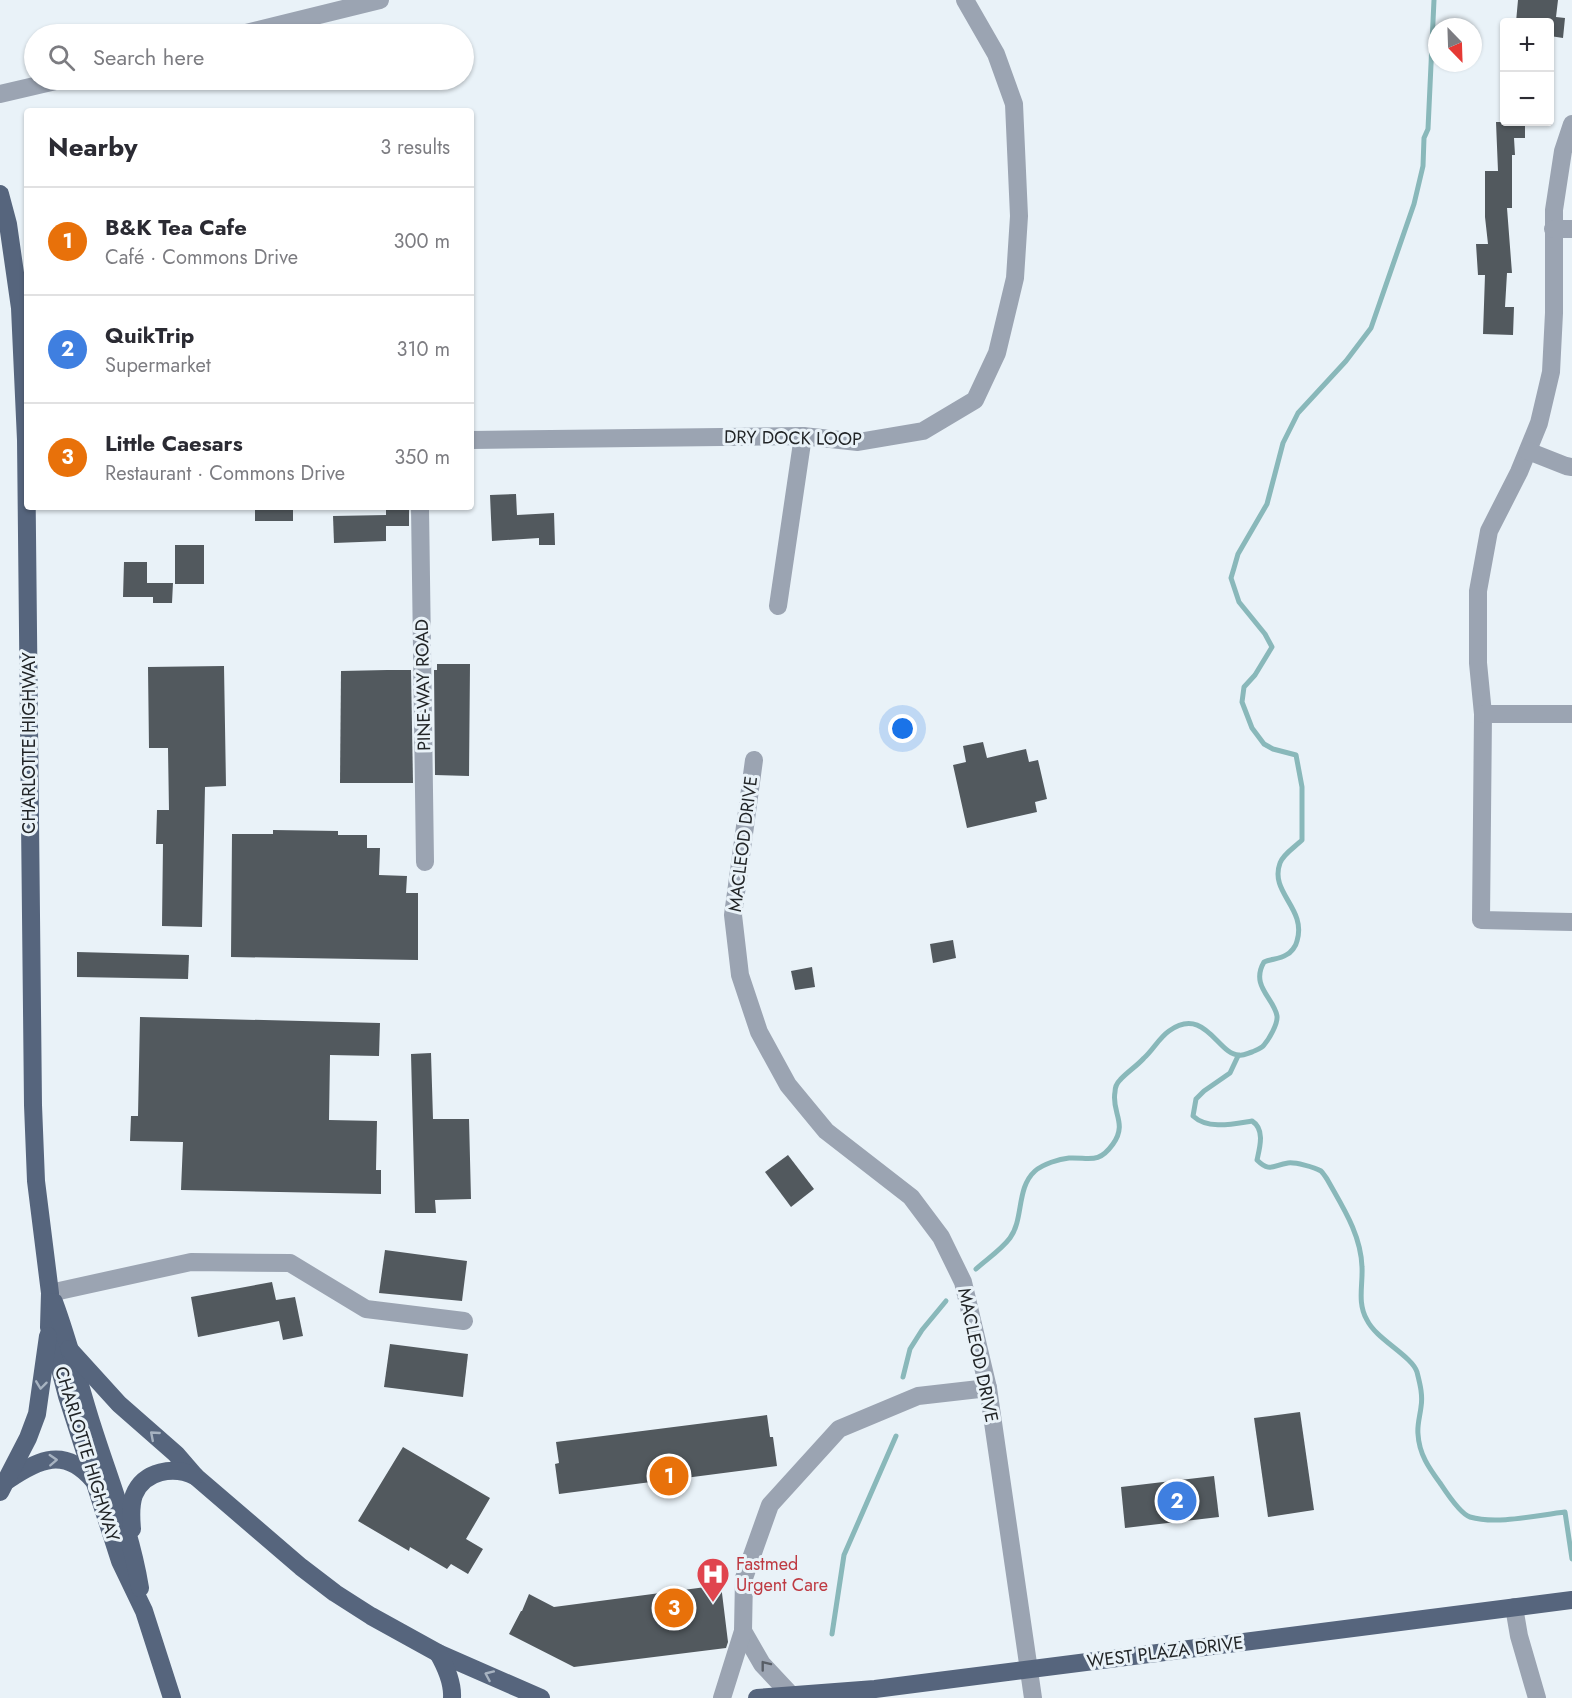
<!DOCTYPE html>
<html lang="en">
<head>
<meta charset="utf-8">
<style>
	:root { --surface:#fff; --page:#f2f2f3; --text:#2b2b33; --muted:#7c7c81; --line:#e1e1e2; --accent:#307583 }
	body { margin:0; font-family:Jost,sans-serif; background:var(--page); color:var(--text) }
	.controls { position:absolute; right:18px; top:18px; display:grid; overflow:hidden; border-radius:6px; box-shadow:0 2px 4px #0004 }
	.controls button { width:54px; height:54px; display:grid; place-items:center; padding:0; border:0; border-bottom:2px solid var(--line); background:var(--surface); color:var(--text); font:30px sans-serif }
	.compass { position:absolute; left:1428px; top:18px; width:54px; height:54px; border-radius:50%; background:var(--surface); box-shadow:0 2px 4px #0004; rotate:157deg }
	.you { position:absolute; left:903px; top:729px; width:21px; height:21px; margin:-15px; border:4px solid #fff; border-radius:50%; background:#1a73e8; box-shadow:0 0 0 9px #1a73e833 }
	.badge { display:grid; place-items:center; width:39px; height:39px; border-radius:50%; background:var(--accent); color:#fff; font-size:20px; font-weight:700 }
	.pin { position:absolute; translate:-50% -50%; border:3px solid #fff; box-shadow:0 2px 6px #0006 }
	.list { margin:0; padding:0; list-style:none }
	h2 { display:flex; justify-content:space-between; align-items:center; height:78px; margin:0; padding:0 24px; font-size:26px }
	h2 small { font-size:20px; font-weight:400; color:var(--muted) }
	.list li { display:grid; grid-template-columns:39px 1fr auto; gap:18px; align-items:center; box-sizing:border-box; height:108px; padding:0 24px; border-top:2px solid var(--line) }
	.list b { display:block; font-size:22px; white-space:nowrap }
	.list p { margin:0; font-size:20px; white-space:nowrap; color:var(--muted) }
	.list em { font-size:20px; font-style:normal; color:var(--muted) }
	.icon { flex:none; width:33px; height:33px; fill:none; stroke:currentColor; stroke-width:2; stroke-linecap:round; stroke-linejoin:round }
	.map { position:relative; flex:none; width:1572px; height:1698px; overflow:hidden }
	.search { position:absolute; background:var(--surface); box-shadow:0 2px 4px #0004; left:24px; top:24px; width:450px; height:66px; display:flex; align-items:center; gap:15px; box-sizing:border-box; padding:0 21px; border-radius:33px; color:var(--muted); font-size:22px }
	.panel { position:absolute; background:var(--surface); box-shadow:0 2px 4px #0004; left:24px; top:108px; width:450px; height:402px; border-radius:6px }
	.map>svg:first-child { display:block }
	.lines { fill:none; stroke-linecap:round; stroke-linejoin:round }
	.stream { stroke:#89b8ba; stroke-width:5 }
	.building { fill:#52595e }
	.minor { stroke:#9ba4b2; stroke-width:18 }
	.major { stroke:#56657d; stroke-width:18 }
	.oneway { stroke:#a7b3c1 }
	.oneway2 { stroke:#585e66 }
	.labels { text-anchor:middle; stroke-width:6; stroke-linejoin:round; paint-order:stroke }
	.street-label { font-size:18px; fill:#222527; stroke:#e9f2f8 }
	.health-label { font-size:18px; fill:#be3a42; stroke:#e9f2f8; text-anchor:start }
</style>
</head>
<body>
<div class="map">
<svg width="1572" height="1698" viewBox="0 0 1572 1698">
	<rect width="100%" height="100%" fill="#e9f2f8"/>
	<g class="lines">
		<!-- stream -->
		<g class="stream">
			<path d="M1238 1056 1230 1073 1204 1091 1196 1099 1193 1116C1208 1130 1233 1124 1252 1121 1265 1129 1260 1147 1257 1160 1270 1173 1273 1165 1288 1163 1295 1162 1314 1167 1321 1171 1323 1173 1325 1176 1327 1179 1342 1206 1361 1234 1362 1267 1363 1285 1357 1303 1367 1320 1376 1339 1412 1356 1417 1372 1420 1384 1423 1395 1421 1407 1420 1416 1417 1425 1418 1434 1419 1454 1429 1468 1440 1483 1446 1492 1460 1514 1470 1517 1497 1525 1538 1515 1565 1512L1572 1559"/>
			<path d="M976 1269C987 1259 1001 1250 1010 1238 1024 1219 1016 1188 1035 1171 1043 1164 1059 1159 1069 1158 1089 1157 1098 1165 1113 1144 1128 1123 1111 1112 1115 1092 1115 1087 1117 1083 1120 1080 1127 1072 1137 1066 1144 1058 1153 1050 1159 1038 1169 1031 1205 1005 1218 1055 1239 1055 1243 1056 1248 1053 1252 1052 1256 1050 1261 1049 1264 1045 1269 1039 1278 1024 1277 1016 1274 998 1250 986 1264 962 1271 959 1280 959 1286 955 1291 953 1296 946 1297 941 1307 908 1269 893 1280 863 1283 854 1295 847 1302 840V787L1296 755 1273 749 1264 744 1252 728 1242 702 1244 687 1255 675 1272 647 1265 634 1239 602 1231 578 1234 568 1238 554 1267 504 1283 443 1298 413 1346 361 1371 328 1414 204 1423 166 1424 138 1428 129 1434 0"/>
			<polyline points="903,1377 910,1349 922,1330 946,1301"/>
			<polyline points="832,1634 844,1555 896,1436"/>
		</g>
	</g>
	<!-- building -->
	<g class="building">
		<polygon points="1518,0 1558,0 1556,17 1565,18 1563,38 1550,36 1550,22 1516,22"/>
		<polygon points="1496,122 1525,122 1525,138 1514,138 1515,155 1512,155 1512,208 1507,208 1512,273 1507,273 1505,307 1514,307 1513,335 1483,334 1485,275 1478,275 1476,244 1488,244 1485,217 1485,171 1498,171"/>
		<polygon points="516,494 517,515 554,513 555,545 539,545 539,538 492,541 490,495"/>
		<rect x="255" y="507" width="38" height="14"/>
		<rect x="386" y="507" width="23" height="19"/>
		<polygon points="386,515 386,541 334,543 333,516"/>
		<rect x="175" y="545" width="29" height="39"/>
		<polygon points="124,562 147,562 147,583 173,583 172,603 153,603 153,597 123,597"/>
		<polygon points="437,664 470,664 469,776 435,775 434,670 437,670"/>
		<polygon points="224,666 226,786 205,787 202,927 162,926 163,844 156,844 157,810 169,810 168,748 149,748 148,667"/>
		<polygon points="387,670 411,670 413,783 340,783 341,671"/>
		<polygon points="983,742 987,758 1026,749 1029,762 1038,760 1047,799 1035,802 1037,812 967,828 953,765 966,762 963,746"/>
		<polygon points="273,830 338,831 338,835 367,835 367,848 380,848 379,875 407,876 406,893 418,893 418,960 231,957 232,834 273,834"/>
		<polygon points="953,940 956,958 933,963 930,944"/>
		<polygon points="77,952 189,955 188,979 77,977"/>
		<polygon points="812,967 815,987 795,990 791,971"/>
		<polygon points="140,1017 380,1023 379,1056 330,1055 329,1120 377,1121 376,1170 381,1170 381,1194 181,1190 183,1142 130,1141 131,1116 138,1116"/>
		<polygon points="431,1053 433,1119 469,1119 471,1199 435,1200 436,1213 415,1213 411,1054"/>
		<polygon points="788,1155 814,1189 791,1207 765,1172"/>
		<polygon points="385,1250 467,1261 462,1301 379,1293"/>
		<polygon points="272,1282 276,1300 295,1297 303,1336 283,1340 279,1321 198,1337 191,1297"/>
		<polygon points="390,1344 468,1354 463,1397 384,1387"/>
		<polygon points="1300,1412 1314,1510 1268,1517 1254,1418"/>
		<polygon points="767,1415 770,1437 773,1437 777,1466 685,1478 685,1475 651,1479 651,1482 559,1494 555,1464 559,1463 556,1442"/>
		<polygon points="403,1447 490,1498 466,1539 483,1549 468,1574 451,1564 447,1569 410,1547 409,1551 358,1521"/>
		<polygon points="1214,1476 1219,1517 1125,1528 1121,1487"/>
		<polygon points="721,1585 728,1642 726,1648 574,1667 509,1634 521,1611 522,1611 529,1594 554,1607"/>
	</g>
	<g class="lines">
		<!-- minor -->
		<g class="minor">
			<polyline points="242,34 380,0"/>
			<polyline points="0,94 60,80"/>
			<polyline points="1572,124 1563,151 1554,210 1554,313 1551,372 1539,423 1519,472 1489,531 1478,591 1478,663 1483,714 1481,920 1572,922"/>
			<polyline points="1553,229 1572,229"/>
			<polyline points="471,440 803,436 858,442 923,431 975,400 997,353 1015,278 1019,216 1014,104 996,54 965,0"/>
			<polyline points="1528,451 1566,466 1572,467"/>
			<polyline points="420,507 425,862"/>
			<polyline points="778,606 803,436"/>
			<polyline points="1483,714 1572,714"/>
			<polyline points="754,760 733,915 740,975 759,1032 788,1085 826,1131 911,1197 941,1237 963,1282 988,1388 1033,1698"/>
			<polyline points="50,1293 191,1262 290,1263 366,1309 464,1321"/>
			<polyline points="1514,1607 1519,1636 1537,1698"/>
			<polyline points="743,1631 762,1664 791,1695"/>
			<polyline points="722,1698 743,1631 744,1578 770,1505 839,1429 918,1396 988,1388"/>
		</g>
		<!-- major -->
		<g class="major">
			<polyline points="0,194 8,224 20,308 26,440 33,1105 36,1181 50,1293 49,1327 67,1396 120,1561 144,1611 172,1698"/>
			<path d="M54 1302C69 1342 79 1384 92 1425 109 1479 131 1532 140 1588"/>
			<polyline points="69,1349 119,1404 176,1454 195,1476 301,1567 335,1593 371,1616 438,1653 541,1698"/>
			<path d="M8 1480C39 1459 65 1447 93 1480"/>
			<polyline points="0,1492 28,1438 37,1414 48,1336"/>
			<path d="M132 1529C131 1518 130 1506 134 1495 144 1470 174 1466 195 1476"/>
			<path d="M438 1653C446 1667 453 1682 452 1698"/>
			<polyline points="757,1698 875,1689 1572,1600"/>
		</g>
	</g>
	<!-- one-way arrows -->
	<defs><path id="oneway-chevron" d="M-2-3.5L2.5 0L-2 3.5" fill="none" stroke-width="1.6" stroke-linecap="round" stroke-linejoin="round" transform="scale(1.5)"/></defs>
	<g class="oneway">
		<use href="#oneway-chevron" transform="translate(41 1385) rotate(97)"/>
		<use href="#oneway-chevron" transform="translate(154 1435) rotate(-139)"/>
		<use href="#oneway-chevron" transform="translate(53 1460) rotate(-3)"/>
		<use href="#oneway-chevron" transform="translate(489 1675) rotate(-156)"/>
	</g>
	<use class="oneway2" href="#oneway-chevron" transform="translate(765 1665) rotate(-128)"/>
	<!-- icons -->
	<defs>
		<symbol id="hospital-pin" viewBox="-11 -11 22 30"><path d="M0 17L-7.5 6A9.5 9.5 0 1 1 7.5 6Z" fill="#e0444e" stroke="#e9f2f8"/><path d="M-5-5h3v3.5h4V-5h3V5h-3V1.5h-4V5h-3Z" fill="#fff"/></symbol>
	</defs>
	<g fill-rule="evenodd">
		<use href="#hospital-pin" x="694" y="1555" width="38" height="52"/>
	</g>
	<g class="labels">
		<!-- street labels -->
		<g class="street-label">
			<text transform="translate(793 438) rotate(1)" y="6">DRY DOCK LOOP</text>
			<text transform="translate(423 685) rotate(-91)" y="6">PINE-WAY ROAD</text>
			<text transform="translate(29 743) rotate(-90)" y="6">CHARLOTTE HIGHWAY</text>
			<text transform="translate(743 844) rotate(-83)" y="6">MACLEOD DRIVE</text>
			<text transform="translate(978 1355) rotate(78)" y="6">MACLEOD DRIVE</text>
			<text transform="translate(87 1454) rotate(73)" y="6">CHARLOTTE HIGHWAY</text>
			<text transform="translate(1165 1652) rotate(-7)" y="6">WEST PLAZA DRIVE</text>
		</g>
		<!-- health labels -->
		<g class="health-label">
			<text x="736" y="1570">Fastmed<tspan x="736" dy="21">Urgent Care</tspan></text>
		</g>
	</g>
</svg>
<div class="controls">
<button>+</button>
<button>−</button>
</div>
<svg class="compass" viewBox="-18 -18 36 36"><path d="M0-13l5 13h-10z" fill="#e53935"/><path d="M0 13l5-13h-10z" fill="#7c7c81"/></svg>
<div class="you"></div>
<div class="pin badge" style="left:669px;top:1476px;background:#e8710a">1</div>
<div class="pin badge" style="left:1177px;top:1501px;background:#3f7fe0">2</div>
<div class="pin badge" style="left:674px;top:1608px;background:#e8710a">3</div>
<div class="search"><svg class="icon" aria-label="search" viewBox="0 0 24 24"><circle cx="10" cy="10" r="6"/><path d="M15 15l6 6"/></svg>Search here</div>
<section class="panel">
<h2>Nearby<small>3 results</small></h2>
<ul class="list">
<li><span class="badge" style="background:#e8710a">1</span><div><b>B&amp;K Tea Cafe</b><p>Café · Commons Drive</p></div><em>300 m</em></li>
<li><span class="badge" style="background:#3f7fe0">2</span><div><b>QuikTrip</b><p>Supermarket</p></div><em>310 m</em></li>
<li><span class="badge" style="background:#e8710a">3</span><div><b>Little Caesars</b><p>Restaurant · Commons Drive</p></div><em>350 m</em></li>
</ul>
</section>
</div>
</body>
</html>
